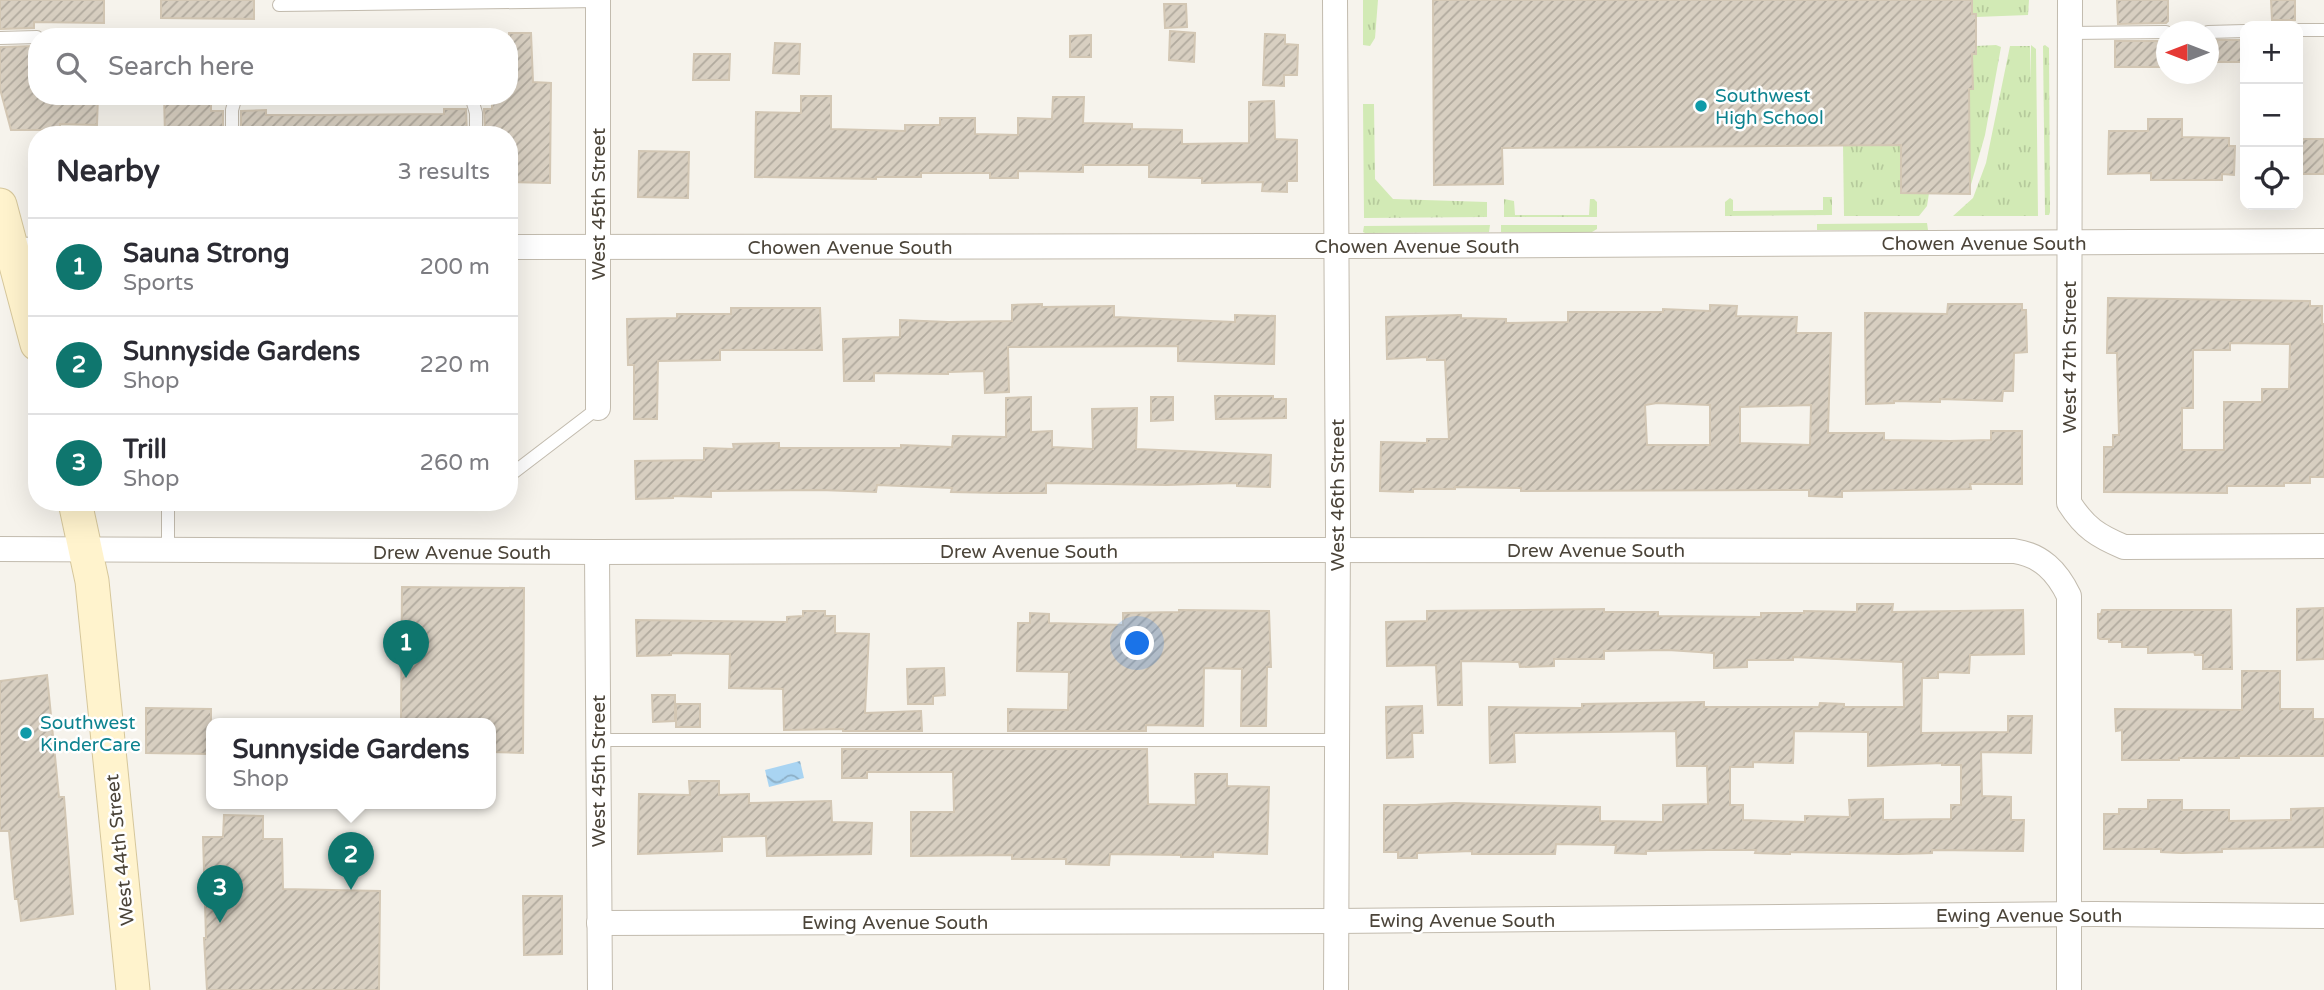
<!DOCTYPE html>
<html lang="en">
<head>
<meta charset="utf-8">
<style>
	:root { --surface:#fff; --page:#f2f2f3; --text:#2b2b33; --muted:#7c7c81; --line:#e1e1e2; --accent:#0f766e }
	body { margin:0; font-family:"Varela Round",sans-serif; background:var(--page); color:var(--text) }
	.controls { position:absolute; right:21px; top:21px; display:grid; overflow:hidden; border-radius:14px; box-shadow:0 7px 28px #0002 }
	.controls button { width:63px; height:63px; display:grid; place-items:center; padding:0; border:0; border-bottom:2px solid var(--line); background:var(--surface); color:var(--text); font:35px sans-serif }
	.compass { position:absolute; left:2156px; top:21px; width:63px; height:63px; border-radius:50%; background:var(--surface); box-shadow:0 7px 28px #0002; rotate:270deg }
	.you { position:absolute; left:1138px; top:644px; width:24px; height:24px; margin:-18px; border:5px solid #fff; border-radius:50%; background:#1a73e8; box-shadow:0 0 0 10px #1a73e833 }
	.badge { display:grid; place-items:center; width:46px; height:46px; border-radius:50%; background:var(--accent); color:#fff; font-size:23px; font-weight:700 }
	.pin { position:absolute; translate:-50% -58px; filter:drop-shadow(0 2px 4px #0008) }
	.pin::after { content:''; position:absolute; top:37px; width:24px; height:21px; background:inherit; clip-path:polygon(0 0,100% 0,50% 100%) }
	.popup { position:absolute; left:206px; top:718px; width:290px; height:91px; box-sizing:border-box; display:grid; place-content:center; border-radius:14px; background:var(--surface); filter:drop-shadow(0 2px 5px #0005); font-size:23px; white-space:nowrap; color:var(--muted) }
	.popup b { font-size:26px; color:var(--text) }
	.popup::after { content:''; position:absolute; left:50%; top:100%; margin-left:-14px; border:14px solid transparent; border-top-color:var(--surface) }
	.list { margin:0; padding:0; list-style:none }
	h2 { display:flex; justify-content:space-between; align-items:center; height:91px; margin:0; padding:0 28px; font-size:30px }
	h2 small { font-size:23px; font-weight:400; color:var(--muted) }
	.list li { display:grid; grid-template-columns:46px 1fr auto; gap:21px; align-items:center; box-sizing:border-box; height:98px; padding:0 28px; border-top:2px solid var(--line) }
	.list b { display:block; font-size:26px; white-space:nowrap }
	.list p { margin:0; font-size:23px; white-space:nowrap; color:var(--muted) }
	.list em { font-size:23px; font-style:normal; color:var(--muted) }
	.icon { flex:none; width:38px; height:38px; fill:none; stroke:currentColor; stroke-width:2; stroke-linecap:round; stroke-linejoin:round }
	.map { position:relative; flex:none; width:2324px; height:990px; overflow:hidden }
	.search { position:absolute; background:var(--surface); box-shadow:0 7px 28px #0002; left:28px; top:28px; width:490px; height:77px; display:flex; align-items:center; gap:18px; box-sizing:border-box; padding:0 24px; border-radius:28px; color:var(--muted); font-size:26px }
	.panel { position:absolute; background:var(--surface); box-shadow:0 7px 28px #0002; left:28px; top:126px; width:490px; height:385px; border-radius:28px }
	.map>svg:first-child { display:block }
	.grass { fill:url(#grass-tufts) }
	.water { fill:url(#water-waves) }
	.building { fill:url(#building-hatch); stroke:#d3c7b4; stroke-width:2; fill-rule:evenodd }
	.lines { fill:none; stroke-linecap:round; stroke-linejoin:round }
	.lane-casing { stroke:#c2bbae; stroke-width:14 }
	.street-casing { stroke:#c2bbae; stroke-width:26 }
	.secondary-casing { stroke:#d6c79b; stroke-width:35 }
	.lane { stroke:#fff; stroke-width:12 }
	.street { stroke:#fff; stroke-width:24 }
	.secondary { stroke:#fff3cd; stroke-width:33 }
	.culture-dot { fill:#0f9aa8; stroke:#fff; stroke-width:2.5 }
	.labels { text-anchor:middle; stroke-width:5; stroke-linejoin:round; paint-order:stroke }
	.culture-label { font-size:19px; fill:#0d838f; stroke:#fff; text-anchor:start }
	.street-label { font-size:19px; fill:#4b4439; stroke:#fff }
</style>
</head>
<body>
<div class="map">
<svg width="2324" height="990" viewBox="0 0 2324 990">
	<defs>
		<pattern id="grass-tufts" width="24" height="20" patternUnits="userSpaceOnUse" patternTransform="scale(1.75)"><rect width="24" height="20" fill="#d2eab5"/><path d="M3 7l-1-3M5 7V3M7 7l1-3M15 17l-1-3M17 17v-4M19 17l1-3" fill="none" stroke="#b6ca9c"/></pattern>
		<pattern id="water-waves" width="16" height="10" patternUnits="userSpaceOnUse" patternTransform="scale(1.75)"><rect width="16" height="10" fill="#a9d4f2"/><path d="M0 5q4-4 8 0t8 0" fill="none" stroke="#8caec5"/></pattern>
		<pattern id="building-hatch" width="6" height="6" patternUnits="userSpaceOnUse" patternTransform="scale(1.75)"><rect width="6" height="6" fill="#d8cfc1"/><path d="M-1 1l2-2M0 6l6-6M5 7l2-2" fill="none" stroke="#b1aa9e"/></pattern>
	</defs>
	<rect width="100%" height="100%" fill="#f6f3ec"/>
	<!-- grass -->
	<g class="grass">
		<polygon points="1363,0 1378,0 1375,38 1370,46 1363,45"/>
		<polygon points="1972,0 2029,0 2028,15 1976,17 1976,14 1972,14"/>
		<polygon points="1996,45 2001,47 1985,135 1970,188 1969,89 1973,89 1973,54 1976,53 1976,46"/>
		<polygon points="2031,45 2036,49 2038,216 1953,216 1973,198 1986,163 2010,46 2030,46 2031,84"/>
		<polygon points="2045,45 2049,48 2050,212 2049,215 2045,215 2043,46"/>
		<polygon points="1363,104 1374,104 1375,179 1393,199 1487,202 1487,217 1364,218"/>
		<polygon points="1843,145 1901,145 1929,193 1927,206 1919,216 1844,216"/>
		<polygon points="1823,197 1832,197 1832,215 1725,216 1725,202 1730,198 1733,200 1733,211 1823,210"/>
		<polygon points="1504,199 1514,201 1515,215 1589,215 1590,199 1594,199 1597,202 1597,217 1504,217"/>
		<polygon points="1927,223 1928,230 1817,230 1817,224"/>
		<polygon points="1490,225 1489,232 1365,233 1363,232 1364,226"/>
		<polygon points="1501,225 1597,225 1597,229 1592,232 1501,232"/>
	</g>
	<!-- water -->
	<polygon class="water" points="800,761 804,778 769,787 765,770"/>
	<!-- building -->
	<g class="building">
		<polygon points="0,0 104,0 104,23 34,22 34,28 0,29"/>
		<polygon points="161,0 254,0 254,19 161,18"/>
		<polygon points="1433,0 1972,0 1972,14 1976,14 1976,54 1972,54 1973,89 1969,89 1970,194 1901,193 1901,145 1502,148 1503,184 1434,185"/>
		<polygon points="2117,0 2168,0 2168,21 2166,23 2118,24"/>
		<polygon points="2271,0 2295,0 2295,20 2272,20"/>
		<polygon points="1164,4 1186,4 1187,27 1165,28"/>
		<polygon points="1170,31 1195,33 1194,62 1169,60"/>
		<polygon points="509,33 531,33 533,82 551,83 550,183 509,182 509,135 485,135 484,109 492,109 492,96 509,96"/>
		<polygon points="1265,34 1285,35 1285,44 1298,45 1297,75 1284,75 1284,86 1263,85"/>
		<polygon points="1091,35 1091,57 1070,57 1070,36"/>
		<rect x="2217" y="40" width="24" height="22"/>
		<rect x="2115" y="41" width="51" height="26"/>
		<polygon points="775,43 800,44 799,74 773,73"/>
		<polygon points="35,46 37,96 98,96 97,125 60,124 60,130 11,130 0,89 0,47"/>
		<polygon points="694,54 730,54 729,80 693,80"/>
		<polygon points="164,96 211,96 211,111 223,111 223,135 165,135"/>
		<polygon points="801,96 831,96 831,129 905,131 905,125 940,125 940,118 975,118 975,134 1018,135 1018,118 1052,119 1053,97 1084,97 1083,123 1132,124 1132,129 1182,130 1182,144 1249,143 1249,102 1274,101 1275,139 1297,140 1297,181 1287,181 1287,192 1262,191 1263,182 1202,183 1202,178 1149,177 1149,165 1083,165 1083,172 1018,171 1018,178 990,178 990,173 921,173 921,177 876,177 876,179 755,177 756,112 801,113"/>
		<polygon points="444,109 466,109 467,135 241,135 241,111 266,110 266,115 328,115 444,114"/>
		<polygon points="2148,119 2182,119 2182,137 2229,138 2229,146 2235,146 2234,175 2222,174 2222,180 2151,180 2151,173 2108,174 2109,131 2148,131"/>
		<rect x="2299" y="139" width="25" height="35"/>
		<polygon points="639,151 689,152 688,198 638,197"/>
		<path d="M2108 298 2310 301V306H2322V324H2324V477H2310V483H2284V486H2227V493L2104 492V447H2113V435H2119L2117 353H2107ZM2230 343 2290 344 2289 389H2262V402H2224V450H2182V408H2193V350H2230Z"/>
		<polygon points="1042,304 1042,307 1114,306 1114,317 1235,322 1235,315 1275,316 1274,364 1178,361 1178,346 1008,347 1009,392 985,393 984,371 948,372 948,374 874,373 874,381 844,381 843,339 900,337 900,320 948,322 1012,321 1012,305"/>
		<polygon points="1948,304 2022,304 2022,310 2026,310 2027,352 2014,353 2013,391 2003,391 2002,401 1940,399 1940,402 1894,401 1894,403 1866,404 1865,313 1947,314"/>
		<path d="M1710 305 1737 306 1736 316 1797 317 1796 333H1831L1828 433H1884V440L1950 441 1991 440V431H2022V484H1970L1971 489 1842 491V497L1809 496V490L1521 491V488L1455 487V489H1413V492L1380 491 1381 442 1427 443V439H1449L1445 360H1427V357L1387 359 1386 317 1461 315V318L1506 319V323L1568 322V312H1663V309L1710 311ZM1657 403 1710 405V445H1647L1645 405ZM1811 405 1810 445 1740 443V407Z"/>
		<polygon points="731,308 820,308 822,350 720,350 720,360 658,361 657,419 634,419 634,365 628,365 627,319 677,318 677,314 731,314"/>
		<polygon points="1215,396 1273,396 1273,399 1286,399 1286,418 1216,419"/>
		<polygon points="1031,397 1031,432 1052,431 1052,447 1093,449 1092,409 1137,408 1136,449 1271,455 1270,487 1237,486 1237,483 1167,485 1046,483 1046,493 1001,493 951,492 952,488 877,485 876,492 820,490 711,491 711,497 673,496 673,498 636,499 635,461 704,460 704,448 734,449 733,444 779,443 779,448 901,448 901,445 952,447 953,436 1006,437 1006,398"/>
		<polygon points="1151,397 1173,397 1173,420 1151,421"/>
		<polygon points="402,587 524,588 523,753 491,752 491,724 401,724"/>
		<path d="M1857 604H1893L1892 612 2023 610 2024 654 1970 655 1969 673 1938 672V678H1922L1921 733 2008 732V716H2032L2031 753 1981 752 1982 796 2011 797V820H2024L2023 851 1932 850V853L1898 854 1790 852V854L1755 853 1756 850H1708L1646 851V854L1615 853 1616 845 1556 844 1555 854H1472V851L1417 853V858H1398V852H1384V805H1416L1455 803 1600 807V821L1663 822V805L1708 804 1707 766H1677L1676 731 1514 733 1515 762 1490 763 1489 707 1582 708V704L1704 702V707H1819L1820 703 1844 704V707H1904L1903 662 1793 657V660H1747V667L1714 668V653L1668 650 1604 651V659H1554V666L1520 667 1519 662 1461 661 1462 705H1438L1436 665 1387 666 1386 622 1427 621V611L1604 609V612H1658V616L1761 617V613H1804V611L1857 612ZM1794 731 1868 732V766L1942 763V765H1961V805H1951V819L1883 820V799L1849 800 1850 817 1805 816V822L1743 820V805H1730V767H1753V762L1793 763Z"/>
		<polygon points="2324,608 2324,659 2297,660 2297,609"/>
		<polygon points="1179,610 1269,611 1271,667 1267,667 1266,726 1241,726 1242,669 1204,668 1203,726 1146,725 1146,731 1008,731 1008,709 1068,710 1069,672 1017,671 1018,623 1030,623 1030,613 1049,614 1049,623 1123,625 1123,613 1179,612"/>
		<polygon points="2102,610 2231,610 2232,669 2203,669 2203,655 2195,655 2194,652 2148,653 2148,647 2122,647 2122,642 2109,642 2109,639 2100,639 2098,638 2098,614 2101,614"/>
		<polygon points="803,611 825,611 825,616 835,616 835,633 869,634 865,713 921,711 922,731 843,731 843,729 784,730 783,689 729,688 730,654 671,653 671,655 637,656 636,620 787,622 787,617 803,616"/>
		<polygon points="944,668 945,695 933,696 933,704 908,704 907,669"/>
		<polygon points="2242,671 2280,671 2280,709 2313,709 2313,719 2324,719 2324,756 2239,756 2239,758 2179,758 2179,760 2122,760 2122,730 2116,731 2115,709 2242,710"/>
		<polygon points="47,675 59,797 64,797 73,914 21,921 18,899 15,899 9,831 0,831 0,681"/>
		<polygon points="652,695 675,695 675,721 653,722"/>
		<rect x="676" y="704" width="24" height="23"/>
		<polygon points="1422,706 1423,733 1412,733 1413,757 1387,758 1386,707"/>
		<polygon points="146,708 211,709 211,754 146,753"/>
		<polygon points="842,749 1147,749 1148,804 1196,805 1195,774 1227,774 1227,786 1269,787 1267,854 1213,852 1213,857 1181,857 1181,855 1110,854 1109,865 1066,864 1066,859 1012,859 1012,855 911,856 911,812 954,812 953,772 867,772 867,778 842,778"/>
		<polygon points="689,781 719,781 719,795 749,794 749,803 831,801 832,822 872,823 871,854 767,856 766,836 722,837 722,851 638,854 639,794 690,795"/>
		<polygon points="2148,800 2182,800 2182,810 2229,810 2229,821 2291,820 2291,809 2324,808 2324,847 2222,849 2222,852 2181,853 2161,852 2161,849 2104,849 2104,814 2119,814 2119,809 2148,809"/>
		<polygon points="224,815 263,816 263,839 282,839 283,889 380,891 379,990 207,990 204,938 206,938 203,837 223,837"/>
		<polygon points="523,896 562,896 562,954 524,955"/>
	</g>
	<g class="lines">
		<defs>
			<g id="lane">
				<polyline points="279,5 598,1"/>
				<polyline points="2298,30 2324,30"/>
				<polyline points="2208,32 2245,31"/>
				<polyline points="2070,33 2166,32"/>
				<polyline points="68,37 147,35"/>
				<polyline points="0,38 37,37"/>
				<polyline points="471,96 476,113 476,135"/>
				<polyline points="232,135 232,110 236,96"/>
				<polyline points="509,476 598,408"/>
				<polyline points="168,502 168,550"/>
				<polyline points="598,740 1337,740"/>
			</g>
			<g id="street">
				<polyline points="598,0 598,408"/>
				<polyline points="1335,0 1338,528 1336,990"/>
				<path d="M2070 0 2069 503C2085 528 2098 536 2124 547L2324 546"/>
				<polyline points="509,247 1363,246 2324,241"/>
				<polyline points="12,251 37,249"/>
				<path d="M0 549 597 552 1300 550 2014 551C2041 555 2057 571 2069 596V990"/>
				<polyline points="597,552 600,990"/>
				<polyline points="599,923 1336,921 2095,914 2324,916"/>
			</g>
			<g id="secondary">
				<polyline points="0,205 37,344"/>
				<polyline points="75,502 92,581 133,990"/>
			</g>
		</defs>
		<!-- lane casing -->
		<use href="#lane" class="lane-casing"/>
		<!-- street casing -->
		<use href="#street" class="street-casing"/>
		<!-- secondary casing -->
		<use href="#secondary" class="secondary-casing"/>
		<!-- lane -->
		<use href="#lane" class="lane"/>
		<!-- street -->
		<use href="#street" class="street"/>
		<!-- secondary -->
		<use href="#secondary" class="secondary"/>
	</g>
	<!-- markers -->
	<g class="culture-dot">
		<circle cx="1701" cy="106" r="7"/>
		<circle cx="26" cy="733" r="7"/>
	</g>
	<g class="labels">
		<!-- culture labels -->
		<g class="culture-label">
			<text x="1715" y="102">Southwest<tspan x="1715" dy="22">High School</tspan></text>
			<text x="40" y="729">Southwest<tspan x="40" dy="22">KinderCare</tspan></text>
		</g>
		<!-- street labels -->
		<g class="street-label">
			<text transform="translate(598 204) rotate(-90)" y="7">West 45th Street</text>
			<text x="1984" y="250">Chowen Avenue South</text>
			<text x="1417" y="253">Chowen Avenue South</text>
			<text x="850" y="254">Chowen Avenue South</text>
			<text transform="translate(2069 357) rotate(-90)" y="7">West 47th Street</text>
			<text transform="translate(1337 495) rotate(-90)" y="7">West 46th Street</text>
			<text x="1596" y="557">Drew Avenue South</text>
			<text x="1029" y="558">Drew Avenue South</text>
			<text x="462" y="559">Drew Avenue South</text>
			<text transform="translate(598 771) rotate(-90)" y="7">West 45th Street</text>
			<text transform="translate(119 850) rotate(-96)" y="7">West 44th Street</text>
			<text x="2029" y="922">Ewing Avenue South</text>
			<text x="1462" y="927">Ewing Avenue South</text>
			<text x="895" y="929">Ewing Avenue South</text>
		</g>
	</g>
</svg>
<div class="controls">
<button>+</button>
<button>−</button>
<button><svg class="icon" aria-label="locate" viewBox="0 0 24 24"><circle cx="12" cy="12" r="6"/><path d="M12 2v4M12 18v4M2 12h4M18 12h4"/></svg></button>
</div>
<svg class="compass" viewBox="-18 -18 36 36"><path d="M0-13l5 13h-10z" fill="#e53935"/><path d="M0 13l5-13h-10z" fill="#7c7c81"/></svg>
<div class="you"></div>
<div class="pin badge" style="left:406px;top:678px">1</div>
<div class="pin badge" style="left:351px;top:890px">2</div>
<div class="popup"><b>Sunnyside Gardens</b>Shop</div>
<div class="pin badge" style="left:220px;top:923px">3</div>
<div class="search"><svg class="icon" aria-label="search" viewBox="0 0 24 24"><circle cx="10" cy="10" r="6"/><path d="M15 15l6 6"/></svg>Search here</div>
<section class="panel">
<h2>Nearby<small>3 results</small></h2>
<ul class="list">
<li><span class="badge">1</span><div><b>Sauna Strong</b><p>Sports</p></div><em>200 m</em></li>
<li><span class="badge">2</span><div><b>Sunnyside Gardens</b><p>Shop</p></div><em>220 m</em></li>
<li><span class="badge">3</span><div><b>Trill</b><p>Shop</p></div><em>260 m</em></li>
</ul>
</section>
</div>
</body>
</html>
